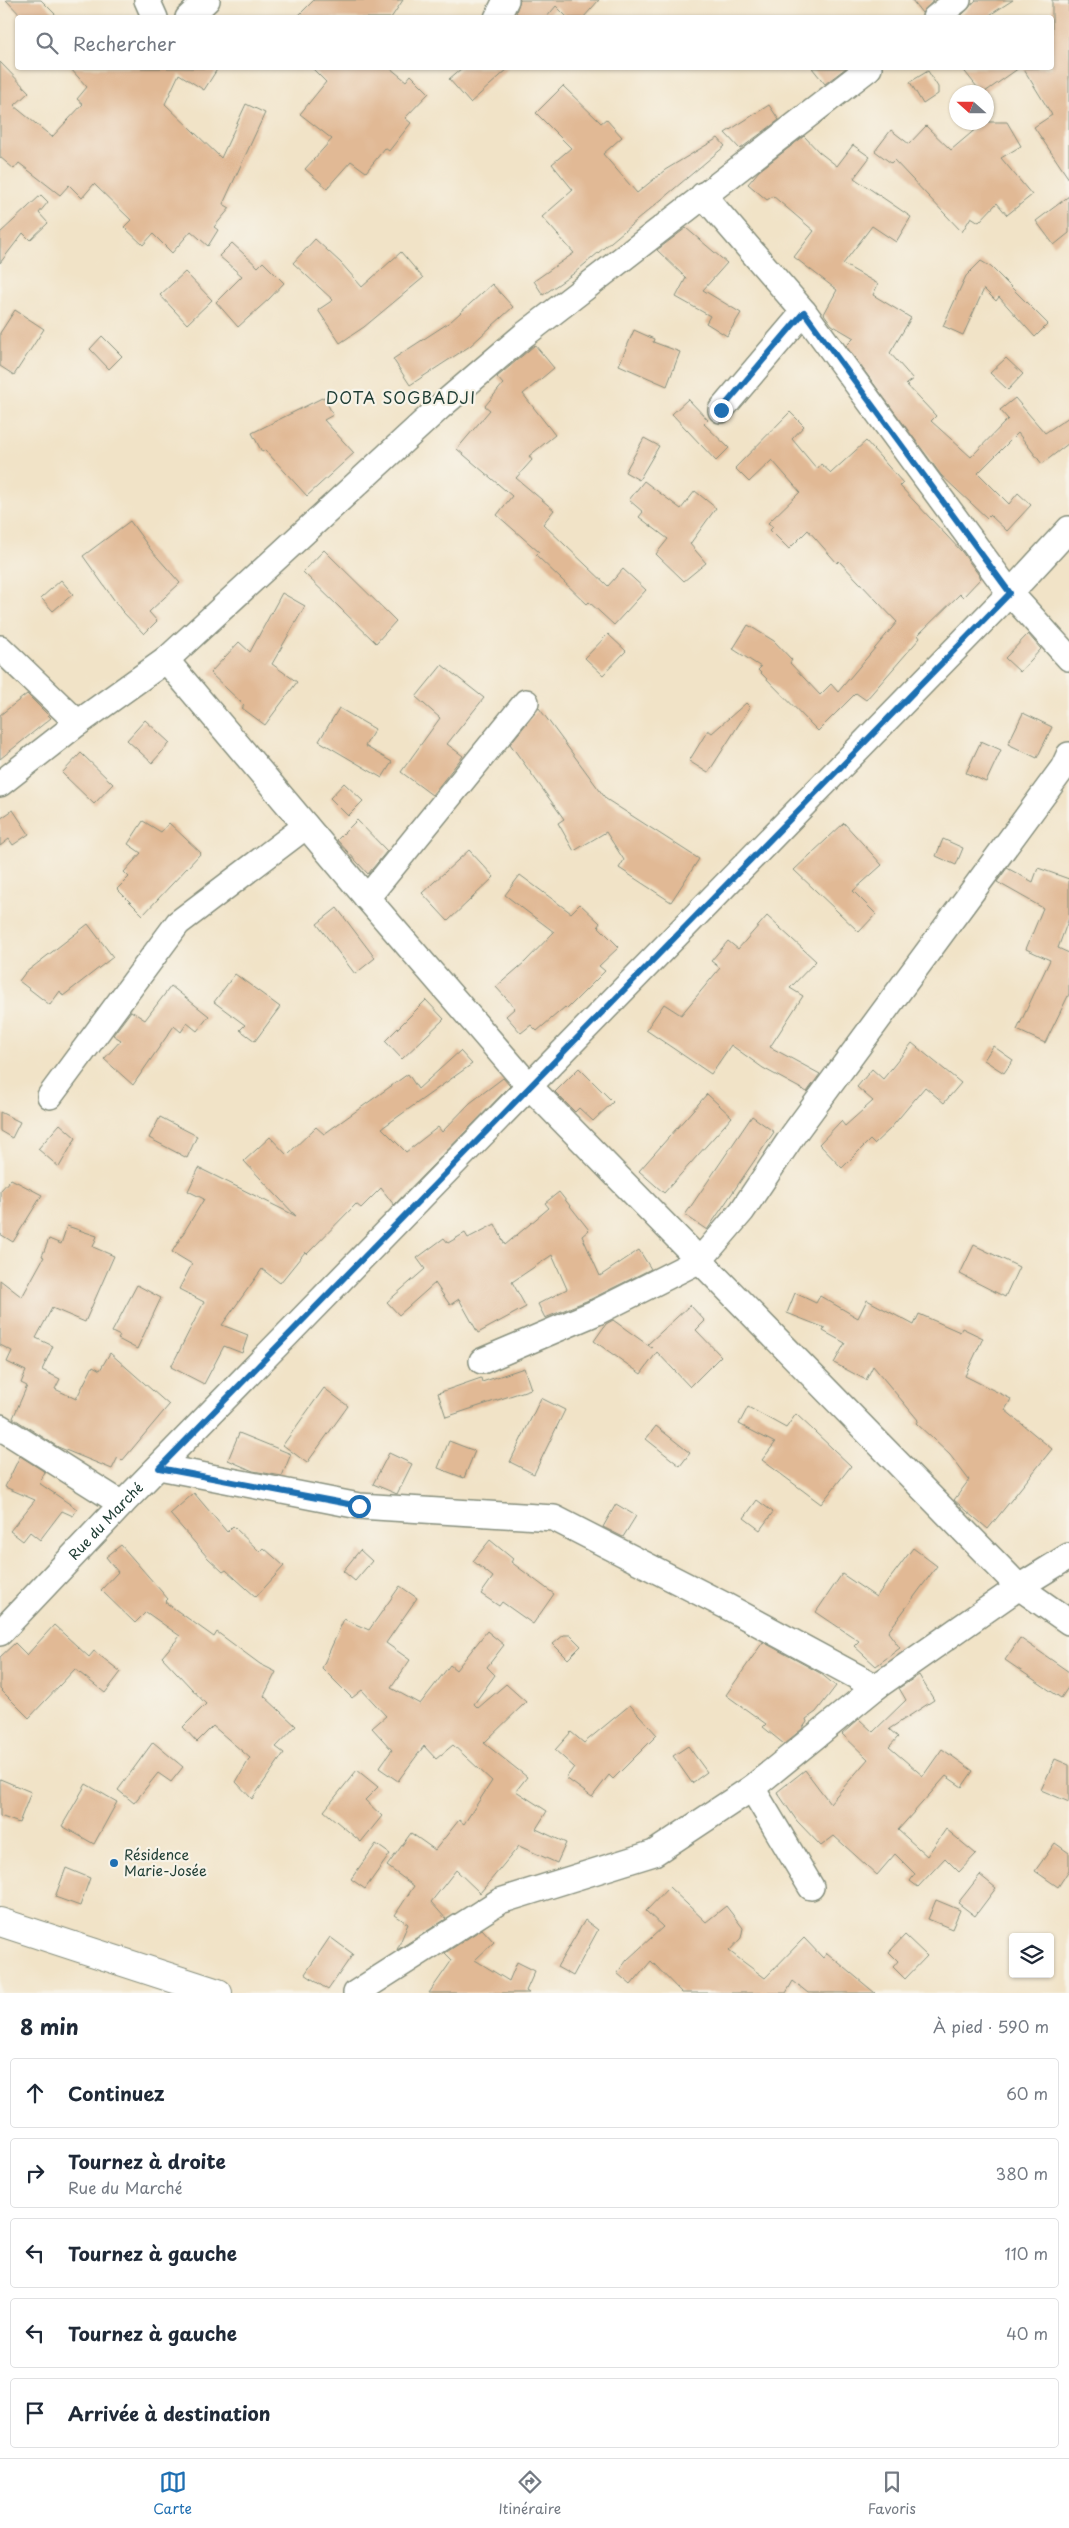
<!DOCTYPE html>
<html lang="fr">
<head>
<meta charset="utf-8">
<style>
	:root { --surface:#fff; --page:#f6f6f7; --text:#1f2937; --muted:#747a83; --line:#e0e1e3; --accent:#1f6fb2 }
	body { margin:0; font-family:"Playpen Sans",sans-serif; background:var(--page); color:var(--text) }
	.controls { position:absolute; right:15px; bottom:15px; display:grid; overflow:hidden; border-radius:5px; box-shadow:0 1px 4px #0004 }
	.controls button { width:45px; height:45px; display:grid; place-items:center; padding:0; border:0; border-bottom:1px solid var(--line); background:var(--surface); color:var(--text); font:25px sans-serif }
	.compass { position:absolute; left:949px; top:85px; width:45px; height:45px; border-radius:50%; background:var(--surface); box-shadow:0 1px 4px #0004; rotate:291deg }
	.stop { position:absolute; width:15px; height:15px; margin:-11px; border:4px solid #1f6fb2; border-radius:50%; background:#fff }
	.stop.end { background:#1f6fb2; border-color:#fff; box-shadow:0 1px 5px #0008 }
	.list { margin:0; padding:0; list-style:none }
	h2 { display:flex; justify-content:space-between; align-items:center; height:65px; margin:0; padding:0 20px; font-size:21px }
	h2 small { font-size:16px; font-weight:400; color:var(--muted) }
	.list li { display:grid; grid-template-columns:32px 1fr auto; gap:15px; align-items:center; box-sizing:border-box; height:70px; margin:0 10px 10px; padding:0 10px; border:1px solid var(--line); border-radius:5px }
	.list b { display:block; font-size:19px; white-space:nowrap }
	.list p { margin:0; font-size:16px; white-space:nowrap; color:var(--muted) }
	.list em { font-size:16px; font-style:normal; color:var(--muted) }
	.icon { flex:none; width:28px; height:28px; fill:none; stroke:currentColor; stroke-width:2; stroke-linecap:round; stroke-linejoin:round }
	.map { position:relative; flex:none; width:1069px; height:1993px; overflow:hidden }
	.search { position:absolute; background:var(--surface); box-shadow:0 1px 4px #0004; left:15px; right:15px; top:15px; height:55px; display:flex; align-items:center; gap:12px; box-sizing:border-box; padding:0 18px; border-radius:5px; color:var(--muted); font-size:19px }
	.sheet { height:465px; background:var(--surface) }
	nav { display:flex; justify-content:space-around; align-items:center; box-sizing:border-box; height:70px; border-top:1px solid var(--line); background:var(--surface); font-size:14px; color:var(--muted) }
	nav a { display:grid; justify-items:center; gap:2px }
	nav .on { color:var(--accent) }
	.map>svg:first-child { display:block }
	.building { fill:#e1b995 }
	.lines { fill:none; stroke-linecap:round; stroke-linejoin:round }
	.street-casing { stroke:#88907e; stroke-width:28 }
	.secondary-casing { stroke:#88907e; stroke-width:30 }
	.street { stroke:#fff; stroke-width:25 }
	.secondary { stroke:#fff; stroke-width:28 }
	.route { stroke:#1f6fb2; stroke-width:6 }
	.poi-dot { fill:#1f6fb2; stroke:#f7f3e8; stroke-width:2 }
	.labels { text-anchor:middle; stroke-width:4.5; stroke-linejoin:round; paint-order:stroke }
	.street-label { font-size:14px; fill:#1f3d34; stroke:#f7f3e8 }
	.poi-label { font-size:14px; fill:#1f3d34; stroke:#f7f3e8; text-anchor:start }
	.quarter-label { font-size:16px; letter-spacing:1px; fill:#1f3d34; stroke:#f7f3e8 }
</style>
</head>
<body>
<div class="map">
<svg width="1069" height="1993" viewBox="0 0 1069 1993">
	<rect width="100%" height="100%" fill="#f7f3e8"/>
	<filter id="ink" filterUnits="userSpaceOnUse"><feTurbulence type="fractalNoise" baseFrequency=".02" numOctaves="2"/><feDisplacementMap in="SourceGraphic" scale="10" xChannelSelector="R" yChannelSelector="G"/><feConvolveMatrix kernelMatrix="1 2 1 2 8 2 1 2 1" color-interpolation-filters="sRGB"/></filter>
	<filter id="wash" filterUnits="userSpaceOnUse"><feTurbulence type="fractalNoise" baseFrequency=".0096" numOctaves="4" result="noise"/><feDisplacementMap in="SourceGraphic" scale="20" xChannelSelector="R" yChannelSelector="G"/><feGaussianBlur stdDeviation="1.12" result="paint"/><feColorMatrix in="noise" values="0 0 0 0 0 0 0 0 0 0 0 0 0 0 0 0 0 1.4 0 .05"/><feComposite in="paint" operator="in"/></filter>
	<g filter="url(#wash)">
		<rect width="100%" height="100%" fill="#f1e3c7"/>
		<g id="blocks">
			<!-- building -->
			<g class="building">
				<polygon points="6,0 41,0 59,18 23,18"/>
				<polygon points="314,0 403,0 391,18 296,18"/>
				<polygon points="520,0 599,0 583,18 568,18 556,6 546,18 522,18 516,12"/>
				<polygon points="912,0 934,0 922,13"/>
				<polygon points="976,0 1013,0 985,18 959,18"/>
				<polygon points="1052,0 1069,0 1069,179 1034,127 1052,115 1023,68 1052,68"/>
				<polygon points="0,62 29,92 14,106 52,137 83,104 77,99 87,87 70,68 218,68 204,90 179,74 165,104 221,158 246,104 265,113 223,204 230,208 214,227 218,230 208,246 191,231 172,253 153,234 143,245 124,227 131,220 94,184 82,198 69,185 60,195 19,163 14,169 0,157"/>
				<polygon points="312,68 390,68 406,81 411,75 429,93 405,118 411,123 389,151 385,148 366,172 351,161 327,188 305,169 332,139 300,114 326,82"/>
				<polygon points="462,68 509,68 470,103 449,79"/>
				<polygon points="812,68 846,68 825,84"/>
				<polygon points="962,68 1019,68 985,92 981,92"/>
				<polygon points="928,71 938,87 938,94 923,104 910,82"/>
				<polygon points="563,86 601,123 606,119 622,137 603,154 637,193 665,170 718,138 725,146 573,274 543,295 534,281 574,253 542,217 573,190 552,164 571,148 536,113"/>
				<polygon points="769,105 779,120 740,149 725,133"/>
				<polygon points="984,122 1007,122 1021,146 1001,158 1032,195 1007,215 997,203 979,222 971,217 962,232 894,160 891,163 875,151 891,130 909,144 926,126 951,150"/>
				<polygon points="804,136 819,152 837,166 853,145 870,157 854,178 911,217 896,242 872,226 843,264 878,284 873,295 911,318 890,353 913,379 906,384 936,416 931,421 971,457 1008,419 1000,410 1015,398 1045,433 1069,417 1069,443 1042,464 1018,433 978,473 1009,504 1018,493 1031,505 1007,531 990,515 987,518 941,475 846,346 854,338 832,325 824,314 837,290 794,257 814,231 773,196 767,200 748,184 759,171"/>
				<polygon points="41,195 48,202 39,213 48,223 30,240 23,233 0,263 0,233"/>
				<polygon points="1069,196 1069,233 1054,245 1036,221"/>
				<polygon points="686,228 727,263 703,290 741,313 727,336 706,323 710,316 676,297 686,278 657,250"/>
				<polygon points="315,239 341,263 362,287 401,252 423,278 364,327 340,343 318,310 333,300 293,263"/>
				<polygon points="232,243 258,267 263,262 284,283 269,299 238,327 216,302 242,276 219,256"/>
				<polygon points="981,261 991,267 1048,324 1035,337 999,297 996,301 984,289 963,335 943,326 966,276"/>
				<polygon points="185,272 212,300 187,324 160,295"/>
				<polygon points="492,284 513,307 470,346 410,385 393,359 450,322"/>
				<polygon points="15,310 44,329 14,375 0,366 0,333"/>
				<polygon points="634,330 654,339 653,342 680,352 667,386 619,365"/>
				<polygon points="102,336 122,356 109,369 90,349"/>
				<polygon points="535,345 554,368 523,394 555,435 529,456 532,460 516,478 554,510 543,524 608,586 623,569 646,590 614,625 589,602 587,604 536,555 539,552 497,515 512,496 457,449 490,410 485,406 503,384 497,377"/>
				<polygon points="1006,358 1023,374 1008,390 990,373"/>
				<polygon points="324,397 333,415 324,420 354,453 307,496 265,450 262,452 252,433"/>
				<polygon points="688,399 708,420 704,424 729,448 716,461 672,414"/>
				<polygon points="790,412 804,426 792,439 817,469 821,464 831,473 866,441 903,483 900,486 962,552 981,578 963,597 960,594 918,635 920,638 866,700 856,693 818,731 758,670 761,667 733,649 748,625 774,641 792,660 790,663 820,695 831,684 838,692 897,622 839,561 837,563 808,530 789,549 770,530 773,527 768,523 800,492 772,460 749,482 735,468"/>
				<polygon points="644,438 659,446 639,480 625,472"/>
				<polygon points="644,481 681,509 695,491 716,508 690,544 706,563 684,581 656,554 668,539 639,517 643,512 629,500"/>
				<polygon points="130,521 151,550 180,583 149,612 157,621 144,634 122,611 83,556"/>
				<polygon points="324,550 396,621 376,643 303,572"/>
				<polygon points="61,580 73,594 53,611 41,598"/>
				<polygon points="282,593 305,606 272,664 297,682 265,725 242,708 244,705 210,673 239,642 250,652"/>
				<polygon points="608,634 626,651 603,675 585,658"/>
				<polygon points="1028,634 1041,649 1020,672 1005,658"/>
				<polygon points="442,665 484,698 447,744 463,756 432,795 401,772 440,718 416,697"/>
				<polygon points="27,694 51,718 0,759 0,715"/>
				<polygon points="746,703 750,707 708,773 689,761 708,730 712,733"/>
				<polygon points="339,708 375,729 365,746 392,762 382,778 319,741"/>
				<polygon points="539,708 606,799 699,859 671,902 619,868 624,860 606,832 574,851 558,823 564,819 510,744"/>
				<polygon points="1023,713 1052,727 1037,758 1008,744"/>
				<polygon points="145,720 170,743 152,763 127,740"/>
				<polygon points="981,741 1001,750 986,782 966,773"/>
				<polygon points="81,753 113,784 94,804 62,773"/>
				<polygon points="344,783 363,801 348,816 330,798"/>
				<polygon points="13,810 29,834 13,845 9,839 0,846 0,819"/>
				<polygon points="357,820 387,851 368,874 337,840"/>
				<polygon points="143,821 161,832 169,823 201,853 143,915 117,889 129,877 124,872 141,853 128,844"/>
				<polygon points="844,823 882,865 853,891 876,914 859,932 794,870"/>
				<polygon points="943,839 963,848 956,865 936,856"/>
				<polygon points="469,850 494,877 448,921 422,893"/>
				<polygon points="1007,868 1033,882 1038,868 1069,879 1069,918 1058,948 1069,953 1069,994 1045,1043 1017,1030 1050,960 1026,949 1043,908 997,882"/>
				<polygon points="520,875 571,913 580,904 600,923 598,926 619,947 599,966 605,971 567,1009 565,1007 537,1031 531,1025 521,1033 506,1016 515,1008 496,987 525,962 554,932 505,895"/>
				<polygon points="337,908 375,958 355,974 317,924"/>
				<polygon points="767,916 816,961 790,988 803,996 770,1047 820,1074 807,1092 763,1068 731,1045 711,1074 646,1030 664,1004 681,1015 720,968 711,961 728,941 738,949"/>
				<polygon points="88,924 113,957 63,996 60,991 50,1005 19,981 25,973"/>
				<polygon points="235,974 280,1007 255,1041 240,1030 245,1025 214,1002"/>
				<polygon points="171,986 209,1016 197,1031 187,1023 181,1032 174,1026 133,1085 104,1059 121,1040 113,1035 131,1011 145,1020"/>
				<polygon points="426,1000 444,1019 402,1059 385,1041"/>
				<polygon points="912,1043 961,1083 944,1103 925,1087 890,1129 874,1144 870,1140 842,1168 819,1144 841,1121 845,1126 873,1101 857,1087 872,1069 883,1079"/>
				<polygon points="993,1046 1013,1060 1004,1073 984,1060"/>
				<polygon points="460,1051 472,1064 382,1128 406,1152 438,1127 442,1132 470,1103 503,1078 510,1086 394,1205 381,1188 361,1208 356,1204 307,1254 305,1252 280,1283 262,1269 222,1325 248,1335 242,1353 224,1346 204,1384 171,1367 204,1302 179,1289 192,1264 172,1252 204,1199 188,1191 199,1168 296,1216 244,1161 270,1137 287,1155 316,1127 324,1134 408,1074 418,1089"/>
				<polygon points="579,1068 613,1102 593,1121 579,1108 575,1112 555,1092"/>
				<polygon points="707,1094 732,1117 664,1193 639,1171"/>
				<polygon points="0,1112 20,1122 12,1138 0,1131"/>
				<polygon points="752,1116 774,1132 707,1230 685,1215"/>
				<polygon points="160,1117 197,1136 187,1158 149,1138"/>
				<polygon points="60,1124 76,1138 59,1167 38,1149"/>
				<polygon points="11,1179 42,1195 13,1242 0,1234 0,1191"/>
				<polygon points="559,1192 589,1230 582,1236 600,1276 639,1250 651,1269 591,1299 545,1318 538,1304 567,1289 552,1255 512,1282 526,1307 478,1333 459,1299 450,1305 435,1283 399,1315 387,1302 425,1269 417,1258 444,1238 448,1243 465,1233 468,1238 495,1224 505,1245 549,1208 545,1203"/>
				<polygon points="67,1226 97,1236 93,1247 114,1256 85,1322 52,1308 36,1338 53,1346 42,1370 60,1379 55,1389 76,1399 93,1366 100,1370 110,1353 169,1405 122,1461 118,1457 112,1469 58,1447 13,1418 27,1386 21,1383 26,1371 7,1362 12,1351 0,1345 0,1280 22,1297 44,1257 42,1256 49,1239 61,1244"/>
				<polygon points="974,1245 1019,1267 1005,1297 960,1274"/>
				<polygon points="137,1285 161,1298 137,1349 118,1339 120,1336 112,1332"/>
				<polygon points="795,1293 816,1303 820,1296 858,1318 867,1300 914,1325 919,1314 960,1332 962,1328 983,1338 965,1376 1011,1399 1005,1410 1052,1449 988,1529 954,1500 969,1480 950,1455 916,1423 918,1420 873,1366 866,1380 834,1363 845,1343 823,1331 825,1328 787,1313"/>
				<polygon points="690,1305 705,1321 696,1330 721,1356 690,1387 657,1352 641,1374 594,1341 606,1324 613,1320 652,1348 648,1344"/>
				<polygon points="524,1368 531,1389 446,1417 438,1393 481,1378 482,1382"/>
				<polygon points="324,1388 348,1406 307,1463 283,1445"/>
				<polygon points="541,1398 565,1410 534,1474 510,1462"/>
				<polygon points="748,1407 786,1428 796,1414 851,1466 821,1504 762,1460 775,1443 739,1424"/>
				<polygon points="656,1426 690,1453 680,1466 646,1439"/>
				<polygon points="239,1433 291,1454 282,1476 253,1471 228,1460"/>
				<polygon points="449,1441 475,1451 464,1478 438,1468"/>
				<polygon points="389,1453 412,1464 397,1494 373,1484"/>
				<polygon points="20,1456 45,1472 39,1483 77,1509 73,1516 62,1511 40,1540 30,1532 23,1541 10,1531 35,1500 5,1487"/>
				<polygon points="194,1493 227,1532 233,1526 260,1552 264,1548 284,1566 256,1597 226,1570 223,1572 208,1558 170,1514"/>
				<polygon points="757,1500 773,1512 760,1530 744,1518"/>
				<polygon points="616,1504 636,1516 623,1537 603,1527"/>
				<polygon points="490,1540 513,1559 511,1562 554,1594 533,1624 502,1602 499,1606 481,1594 493,1577 473,1561"/>
				<polygon points="121,1545 168,1599 165,1602 214,1637 217,1632 260,1664 276,1672 264,1696 296,1726 276,1747 284,1753 252,1799 236,1782 250,1758 213,1726 197,1742 183,1727 206,1704 162,1657 180,1636 146,1612 135,1623 101,1590 118,1572 106,1557"/>
				<polygon points="913,1548 937,1566 888,1632 900,1648 876,1666 854,1646 859,1641 816,1612 842,1574 876,1597"/>
				<polygon points="360,1550 372,1561 355,1581 343,1571"/>
				<polygon points="400,1586 417,1598 386,1643 410,1660 391,1688 420,1704 450,1665 456,1670 487,1631 504,1645 487,1667 495,1675 474,1704 478,1708 506,1684 526,1702 484,1743 527,1777 516,1791 547,1811 536,1829 566,1843 557,1863 519,1846 480,1893 456,1870 431,1902 446,1919 397,1950 408,1924 395,1915 414,1886 387,1866 411,1833 435,1850 459,1820 464,1824 492,1781 453,1745 436,1759 424,1746 398,1781 379,1768 392,1750 372,1728 386,1716 362,1690 352,1698 322,1668 344,1619 369,1630"/>
				<polygon points="54,1625 89,1657 94,1651 121,1672 105,1693 75,1669 29,1718 0,1689 0,1657 15,1643 27,1655"/>
				<polygon points="564,1635 570,1635 581,1646 568,1659 553,1644"/>
				<polygon points="1020,1638 1069,1672 1069,1686 1061,1698 1005,1660"/>
				<polygon points="763,1642 820,1673 836,1686 816,1712 806,1719 807,1722 802,1729 784,1744 763,1727 766,1724 726,1695"/>
				<polygon points="919,1675 934,1700 889,1729 898,1737 889,1747 923,1776 942,1749 973,1771 962,1787 946,1776 898,1830 927,1856 946,1829 976,1854 959,1872 945,1858 918,1887 910,1881 915,1874 895,1854 877,1875 834,1836 821,1846 797,1821 777,1792 805,1770 830,1803 868,1759 842,1734 859,1719 873,1732 906,1700 899,1688"/>
				<polygon points="630,1705 657,1735 613,1779 609,1775 592,1797 566,1778 574,1767 555,1750 571,1732 584,1743"/>
				<polygon points="153,1742 183,1767 171,1782 158,1773 134,1803 118,1790"/>
				<polygon points="688,1746 707,1772 692,1783 673,1756"/>
				<polygon points="1055,1759 1069,1765 1069,1802 1041,1790"/>
				<polygon points="357,1770 378,1787 365,1800 382,1816 361,1842 324,1811"/>
				<polygon points="0,1779 31,1792 19,1823 0,1816"/>
				<polygon points="86,1784 117,1802 94,1844 62,1826"/>
				<polygon points="1055,1843 1069,1853 1069,1870 1058,1887 1035,1871"/>
				<polygon points="376,1844 390,1854 365,1889 351,1879"/>
				<polygon points="66,1868 90,1878 80,1906 55,1897"/>
				<polygon points="980,1875 996,1888 975,1916 958,1903"/>
				<polygon points="669,1887 706,1922 726,1906 743,1928 741,1938 729,1951 765,1978 804,1938 823,1958 827,1953 875,1993 808,1993 793,1981 786,1993 682,1993 651,1961 631,1985 617,1973 627,1960 663,1927 646,1911"/>
				<polygon points="936,1900 960,1910 952,1929 928,1919"/>
				<polygon points="585,1920 598,1930 573,1976 557,1967"/>
				<polygon points="482,1929 494,1942 475,1960 509,1981 517,1962 535,1971 526,1991 529,1993 429,1993 452,1960 445,1953"/>
				<polygon points="905,1935 927,1956 905,1979 893,1967 898,1961 889,1952"/>
				<polygon points="330,1937 353,1954 328,1990 305,1974"/>
			</g>
		</g>
	</g>
	<g filter="url(#ink)">
		<use href="#blocks" fill-opacity="0" stroke="#88907e" stroke-width="1"/>
		<g class="lines">
			<defs>
				<g id="street">
					<polyline points="147,0 155,18"/>
					<polyline points="188,18 207,0"/>
					<polyline points="497,18 506,0"/>
					<polyline points="935,18 958,0"/>
					<polyline points="703,195 804,312 1010,593 1069,658"/>
					<polyline points="721,410 804,312"/>
					<polyline points="0,648 78,723"/>
					<polyline points="166,660 367,898 530,1087 1019,1587 1069,1622"/>
					<polyline points="0,784 78,723 166,660 440,407 524,335 869,68"/>
					<polyline points="367,898 526,702"/>
					<polyline points="50,1096 178,923 306,826"/>
					<polyline points="482,1361 597,1312 700,1260 742,1211 793,1135 1063,768 1069,755"/>
					<polyline points="0,1427 122,1504"/>
					<polyline points="159,1467 359,1506 554,1518 726,1606 876,1687"/>
					<path id="s1" d="M0 1633 122 1504 1010 593 1069 529"/>
					<polyline points="752,1788 811,1887"/>
					<polyline points="356,1993 500,1901 654,1853 752,1788 876,1687 1019,1587 1069,1556"/>
				</g>
				<polyline id="secondary" points="0,1922 218,1993"/>
			</defs>
			<!-- street casing -->
			<use href="#street" class="street-casing"/>
			<!-- secondary casing -->
			<use href="#secondary" class="secondary-casing"/>
			<!-- street -->
			<use href="#street" class="street"/>
			<!-- secondary -->
			<use href="#secondary" class="secondary"/>
		</g>
	</g>
	<g class="lines" filter="url(#ink)">
		<!-- route -->
		<polyline class="route" points="359,1506 159,1468 1010,593 804,312 721,410"/>
	</g>
	<!-- markers -->
	<circle class="poi-dot" cx="114" cy="1863" r="5"/>
	<g class="labels">
		<!-- street labels -->
		<g class="street-label">
			<text dy="5" stroke="none"><textPath href="#s1" startOffset="154">Rue du Marché</textPath></text>
		</g>
		<!-- poi labels -->
		<g class="poi-label">
			<text x="124" y="1860">Résidence<tspan x="124" dy="16">Marie-Josée</tspan></text>
		</g>
		<!-- quarter labels -->
		<g class="quarter-label">
			<text x="401" y="404">DOTA SOGBADJI</text>
		</g>
	</g>
</svg>
<div class="controls">
<button><svg class="icon" aria-label="layers" viewBox="0 0 24 24"><path d="M12 4l9 5-9 5-9-5zM3 14l9 5 9-5"/></svg></button>
</div>
<svg class="compass" viewBox="-18 -18 36 36"><path d="M0-13l5 13h-10z" fill="#e53935"/><path d="M0 13l5-13h-10z" fill="#747a83"/></svg>
<div class="stop" style="left:359px;top:1506px"></div>
<div class="stop end" style="left:721px;top:410px"></div>
<div class="search"><svg class="icon" aria-label="search" viewBox="0 0 24 24"><circle cx="10" cy="10" r="6"/><path d="M15 15l6 6"/></svg>Rechercher</div>
</div>
<section class="sheet">
<h2>8 min<small>À pied · 590 m</small></h2>
<ul class="list">
<li><svg class="icon" aria-label="ahead" viewBox="0 0 24 24"><path d="M12 20V5M6 11l6-6 6 6"/></svg><div><b>Continuez</b></div><em>60 m</em></li>
<li><svg class="icon" aria-label="right" viewBox="0 0 24 24"><path d="M7 20v-9h11M14 6l5 5-5 5"/></svg><div><b>Tournez à droite</b><p>Rue du Marché</p></div><em>380 m</em></li>
<li><svg class="icon" aria-label="left" viewBox="0 0 24 24"><path d="M17 20v-9H6M10 6l-5 5 5 5"/></svg><div><b>Tournez à gauche</b></div><em>110 m</em></li>
<li><svg class="icon" aria-label="left" viewBox="0 0 24 24"><path d="M17 20v-9H6M10 6l-5 5 5 5"/></svg><div><b>Tournez à gauche</b></div><em>40 m</em></li>
<li><svg class="icon" aria-label="arrive" viewBox="0 0 24 24"><path d="M6 21V4h12l-3 4 3 4H6"/></svg><div><b>Arrivée à destination</b></div></li>
</ul>
</section>
<nav>
<a class="on"><svg class="icon" aria-label="map" viewBox="0 0 24 24"><path d="M3 6l6-2 6 2 6-2v14l-6 2-6-2-6 2zM9 4v14M15 6v14"/></svg>Carte</a>
<a><svg class="icon" aria-label="directions" viewBox="0 0 24 24"><path d="M12 3l9 9-9 9-9-9zM9 14v-3h6M13 9l2 2-2 2"/></svg>Itinéraire</a>
<a><svg class="icon" aria-label="saved" viewBox="0 0 24 24"><path d="M7 4h10v16l-5-4-5 4z"/></svg>Favoris</a>
</nav>
</body>
</html>
